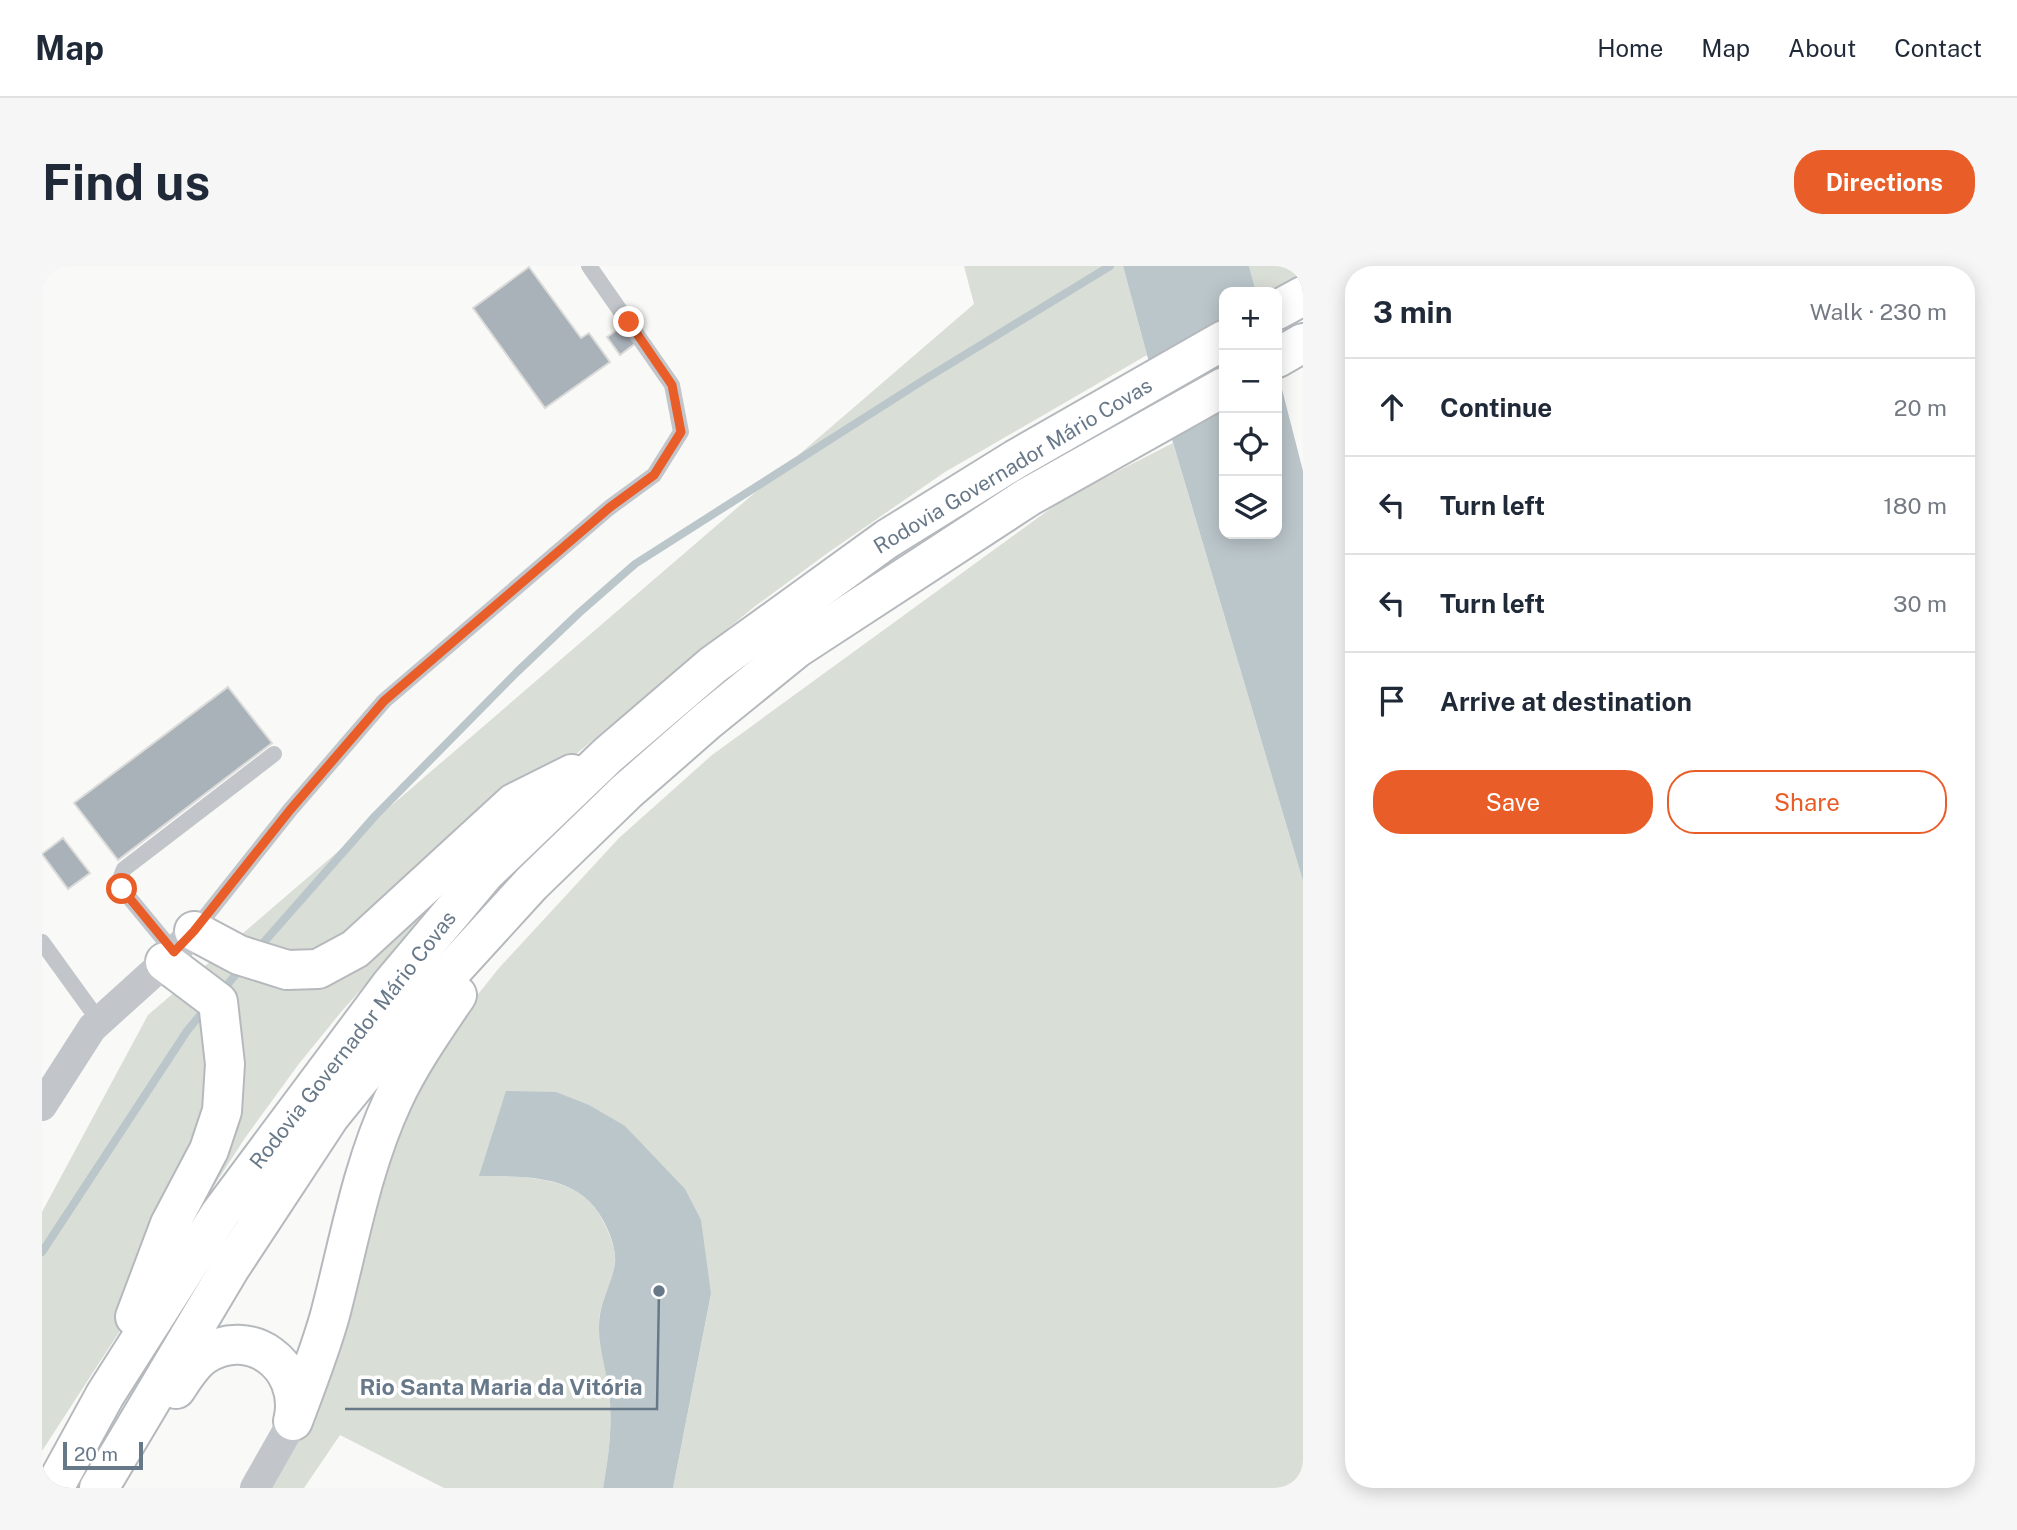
<!DOCTYPE html>
<html lang="en">
<head>
<meta charset="utf-8">
<style>
	:root { --surface:#fff; --page:#f6f6f7; --text:#1f2937; --muted:#747a83; --line:#e0e1e3; --accent:#e95d28 }
	body { margin:0; font-family:"Public Sans",sans-serif; background:var(--page); color:var(--text) }
	.controls { position:absolute; right:21px; top:21px; display:grid; overflow:hidden; border-radius:14px; box-shadow:0 4px 18px #0003 }
	.controls button { width:63px; height:63px; display:grid; place-items:center; padding:0; border:0; border-bottom:2px solid var(--line); background:var(--surface); color:var(--text); font:35px sans-serif }
	.scale { position:absolute; left:21px; bottom:18px; width:80px; box-sizing:border-box; padding-left:7px; border:4px solid #677889; border-top:0; font-size:19px; line-height:24px; white-space:nowrap; color:#677889; -webkit-text-stroke:5px #fff; paint-order:stroke }
	.stop { position:absolute; width:21px; height:21px; margin:-16px; border:5px solid #e95d28; border-radius:50%; background:#fff }
	.stop.end { background:#e95d28; border-color:#fff; box-shadow:0 2px 7px #0008 }
	.list { margin:0; padding:0; list-style:none }
	h2 { display:flex; justify-content:space-between; align-items:center; height:91px; margin:0; padding:0 28px; font-size:30px }
	h2 small { font-size:23px; font-weight:400; color:var(--muted) }
	.list li { display:grid; grid-template-columns:46px 1fr auto; gap:21px; align-items:center; box-sizing:border-box; height:98px; padding:0 28px; border-top:2px solid var(--line) }
	.list b { display:block; font-size:26px; white-space:nowrap }
	.list em { font-size:23px; font-style:normal; color:var(--muted) }
	.actions { display:flex; gap:14px; padding:21px 28px }
	.actions a { flex:1; padding:16px 0; border:2px solid var(--accent); border-radius:28px; text-align:center; font-size:24px; color:var(--accent) }
	.actions .main { background:var(--accent); color:#fff }
	.icon { flex:none; width:38px; height:38px; fill:none; stroke:currentColor; stroke-width:2; stroke-linecap:round; stroke-linejoin:round }
	.map { position:relative; flex:none; width:1261px; height:1222px; overflow:hidden; border-radius:28px }
	header { display:flex; align-items:center; gap:42px; box-sizing:border-box; height:98px; padding:0 35px; background:var(--surface); border-bottom:2px solid var(--line) }
	header strong { font-size:33px }
	nav { display:flex; gap:38px; margin-inline-start:auto; font-size:24px }
	.intro { display:flex; align-items:center; justify-content:space-between; box-sizing:border-box; height:168px; padding:0 42px }
	h1 { margin:0; font-size:49px }
	.button { padding:18px 32px; border-radius:28px; background:var(--accent); color:#fff; font-size:24px; font-weight:700 }
	main { display:flex; gap:42px; padding:0 42px }
	aside { flex:1; background:var(--surface); border-radius:28px; box-shadow:0 4px 18px #0003 }
	.map>svg:first-child { display:block }
	.green { fill:#d9ded6 }
	.water { fill:#bbc6cb }
	.lines { fill:none; stroke-linecap:round; stroke-linejoin:round }
	.stream { stroke:#bbc6cb; stroke-width:8 }
	.building { fill:#a9b1b9; stroke:#dbdbd9; stroke-width:2 }
	.highway-casing { stroke:#b5b9bd; stroke-width:42 }
	.lane { stroke:#c2c6cb; stroke-width:16 }
	.street { stroke:#c2c6cb; stroke-width:30 }
	.highway { stroke:#fff; stroke-width:38 }
	.route { stroke:#e95d28; stroke-width:9 }
	.labels { text-anchor:middle; stroke-width:7; stroke-linejoin:round; paint-order:stroke }
	.street-label { font-size:21px; fill:#677889; stroke:#fff }
	.leader { fill:none; stroke:#677889; stroke-width:2.5 }
	.callout-dot { fill:#677889; stroke:#fff; stroke-width:2.5 }
	.callout-label { font-size:23px; text-anchor:middle; font-weight:bold; fill:#677889; stroke:#fff; stroke-width:7; stroke-linejoin:round; paint-order:stroke }
</style>
</head>
<body>
<header>
<strong>Map</strong>
<nav><a>Home</a><a>Map</a><a>About</a><a>Contact</a></nav>
</header>
<div class="intro"><h1>Find us</h1><a class="button">Directions</a></div>
<main>
<div class="map">
<svg width="1261" height="1222" viewBox="0 0 1261 1222">
	<rect width="100%" height="100%" fill="#f9f9f7"/>
	<!-- green -->
	<g class="green">
		<polygon points="922,0 1081,0 1105,89 903,206 787,286 712,341 516,503 299,746 256,799 203,872 0,1185 0,946 106,749 932,38"/>
		<polygon points="1207,0 1261,0 1261,7 1227,26 1214,26"/>
		<path d="M1131 177 1261 615V1222H631L669 1029 583 860 437 910C484 911 541 908 563 959 568 970 574 982 573 995 572 1018 555 1037 557 1062 559 1087 566 1111 568 1136 570 1165 566 1194 561 1222H402L298 1169 262 1222H221L370 811 457 702 577 572 670 489 1023 232Z"/>
	</g>
	<!-- water -->
	<g class="water">
		<polygon points="1081,0 1207,0 1214,26 1182,26 1182,268 1235,268 1235,104 1261,205 1261,615 1105,89"/>
		<path d="M464 825 514 826 547 839 583 860 643 923 659 954 669 1028 631 1222H561C566 1194 570 1166 568 1137 567 1112 556 1082 557 1059 557 1036 570 1019 573 997 574 985 570 973 565 962 541 907 488 911 437 910Z"/>
	</g>
	<g class="lines">
		<!-- stream -->
		<g class="stream">
			<polyline points="214,685 333,550 475,406 537,347 593,298 880,115 1068,0"/>
			<polyline points="180,725 201,700"/>
			<polyline points="0,986 145,765 164,742"/>
		</g>
	</g>
	<!-- building -->
	<g class="building">
		<polygon points="487,1 539,72 547,67 568,96 503,142 431,42"/>
		<polygon points="581,60 594,77 578,89 565,71"/>
		<polygon points="186,421 230,477 76,594 32,537"/>
		<polygon points="21,572 48,607 26,623 0,588"/>
	</g>
	<g class="lines">
		<defs>
			<g id="highway">
				<polyline points="1235,44 1261,30"/>
				<polyline points="1235,92 1261,77"/>
				<polyline points="152,665 197,689 245,704 276,703 313,683 472,537 530,508"/>
				<polyline points="93,1051 128,958 167,884 180,845 183,798 176,736 123,696"/>
				<path d="M134 1123C142 1111 150 1097 162 1089 208 1059 261 1099 252 1151"/>
				<path d="M251 1155C264 1120 278 1085 288 1049 307 977 319 903 351 834 368 797 392 763 415 729"/>
				<polyline points="12,1222 63,1129 178,948 348,720 443,607 566,489 671,399 761,334 845,273 974,193 1182,74"/>
				<polyline points="57,1222 188,1002 288,850 374,744 489,618 585,525 665,455 755,382 986,231 1182,121"/>
			</g>
		</defs>
		<!-- highway casing -->
		<use href="#highway" class="highway-casing"/>
		<!-- lane -->
		<g class="lane">
			<polyline points="152,665 248,544 342,435 567,242 612,209 639,166 630,119 547,0"/>
			<polyline points="0,676 57,755"/>
			<polyline points="132,686 80,623 78,613 82,603 232,488"/>
		</g>
		<!-- street -->
		<g class="street">
			<polyline points="0,840 50,762 123,696 152,665"/>
			<polyline points="213,1222 251,1155"/>
		</g>
		<!-- highway -->
		<use href="#highway" class="highway"/>
	</g>
	<g class="lines">
		<!-- route -->
		<polyline class="route" points="80,623 132,686 152,665 248,544 342,435 567,242 612,209 639,166 630,119 587,56"/>
	</g>
	<g class="labels">
		<!-- street labels -->
		<g class="street-label">
			<text transform="translate(971 200) rotate(-31)" y="7">Rodovia Governador Mário Covas</text>
			<text transform="translate(311 774) rotate(-52)" y="7">Rodovia Governador Mário Covas</text>
		</g>
	</g>
	<!-- callouts -->
	<path class="leader" d="M617 1025L615 1143H303"/>
	<circle class="callout-dot" cx="617" cy="1025" r="7"/>
	<g class="callout-label">
		<text x="459" y="1129">Rio Santa Maria da Vitória</text>
	</g>
</svg>
<div class="controls">
<button>+</button>
<button>−</button>
<button><svg class="icon" aria-label="locate" viewBox="0 0 24 24"><circle cx="12" cy="12" r="6"/><path d="M12 2v4M12 18v4M2 12h4M18 12h4"/></svg></button>
<button><svg class="icon" aria-label="layers" viewBox="0 0 24 24"><path d="M12 4l9 5-9 5-9-5zM3 14l9 5 9-5"/></svg></button>
</div>
<div class="scale">20 m</div>
<div class="stop" style="left:80px;top:623px"></div>
<div class="stop end" style="left:587px;top:56px"></div>
</div>
<aside>
<h2>3 min<small>Walk · 230 m</small></h2>
<ul class="list">
<li><svg class="icon" aria-label="ahead" viewBox="0 0 24 24"><path d="M12 20V5M6 11l6-6 6 6"/></svg><div><b>Continue</b></div><em>20 m</em></li>
<li><svg class="icon" aria-label="left" viewBox="0 0 24 24"><path d="M17 20v-9H6M10 6l-5 5 5 5"/></svg><div><b>Turn left</b></div><em>180 m</em></li>
<li><svg class="icon" aria-label="left" viewBox="0 0 24 24"><path d="M17 20v-9H6M10 6l-5 5 5 5"/></svg><div><b>Turn left</b></div><em>30 m</em></li>
<li><svg class="icon" aria-label="arrive" viewBox="0 0 24 24"><path d="M6 21V4h12l-3 4 3 4H6"/></svg><div><b>Arrive at destination</b></div></li>
</ul>
<div class="actions"><a class="main">Save</a><a>Share</a></div>
</aside>
</main>
</body>
</html>
